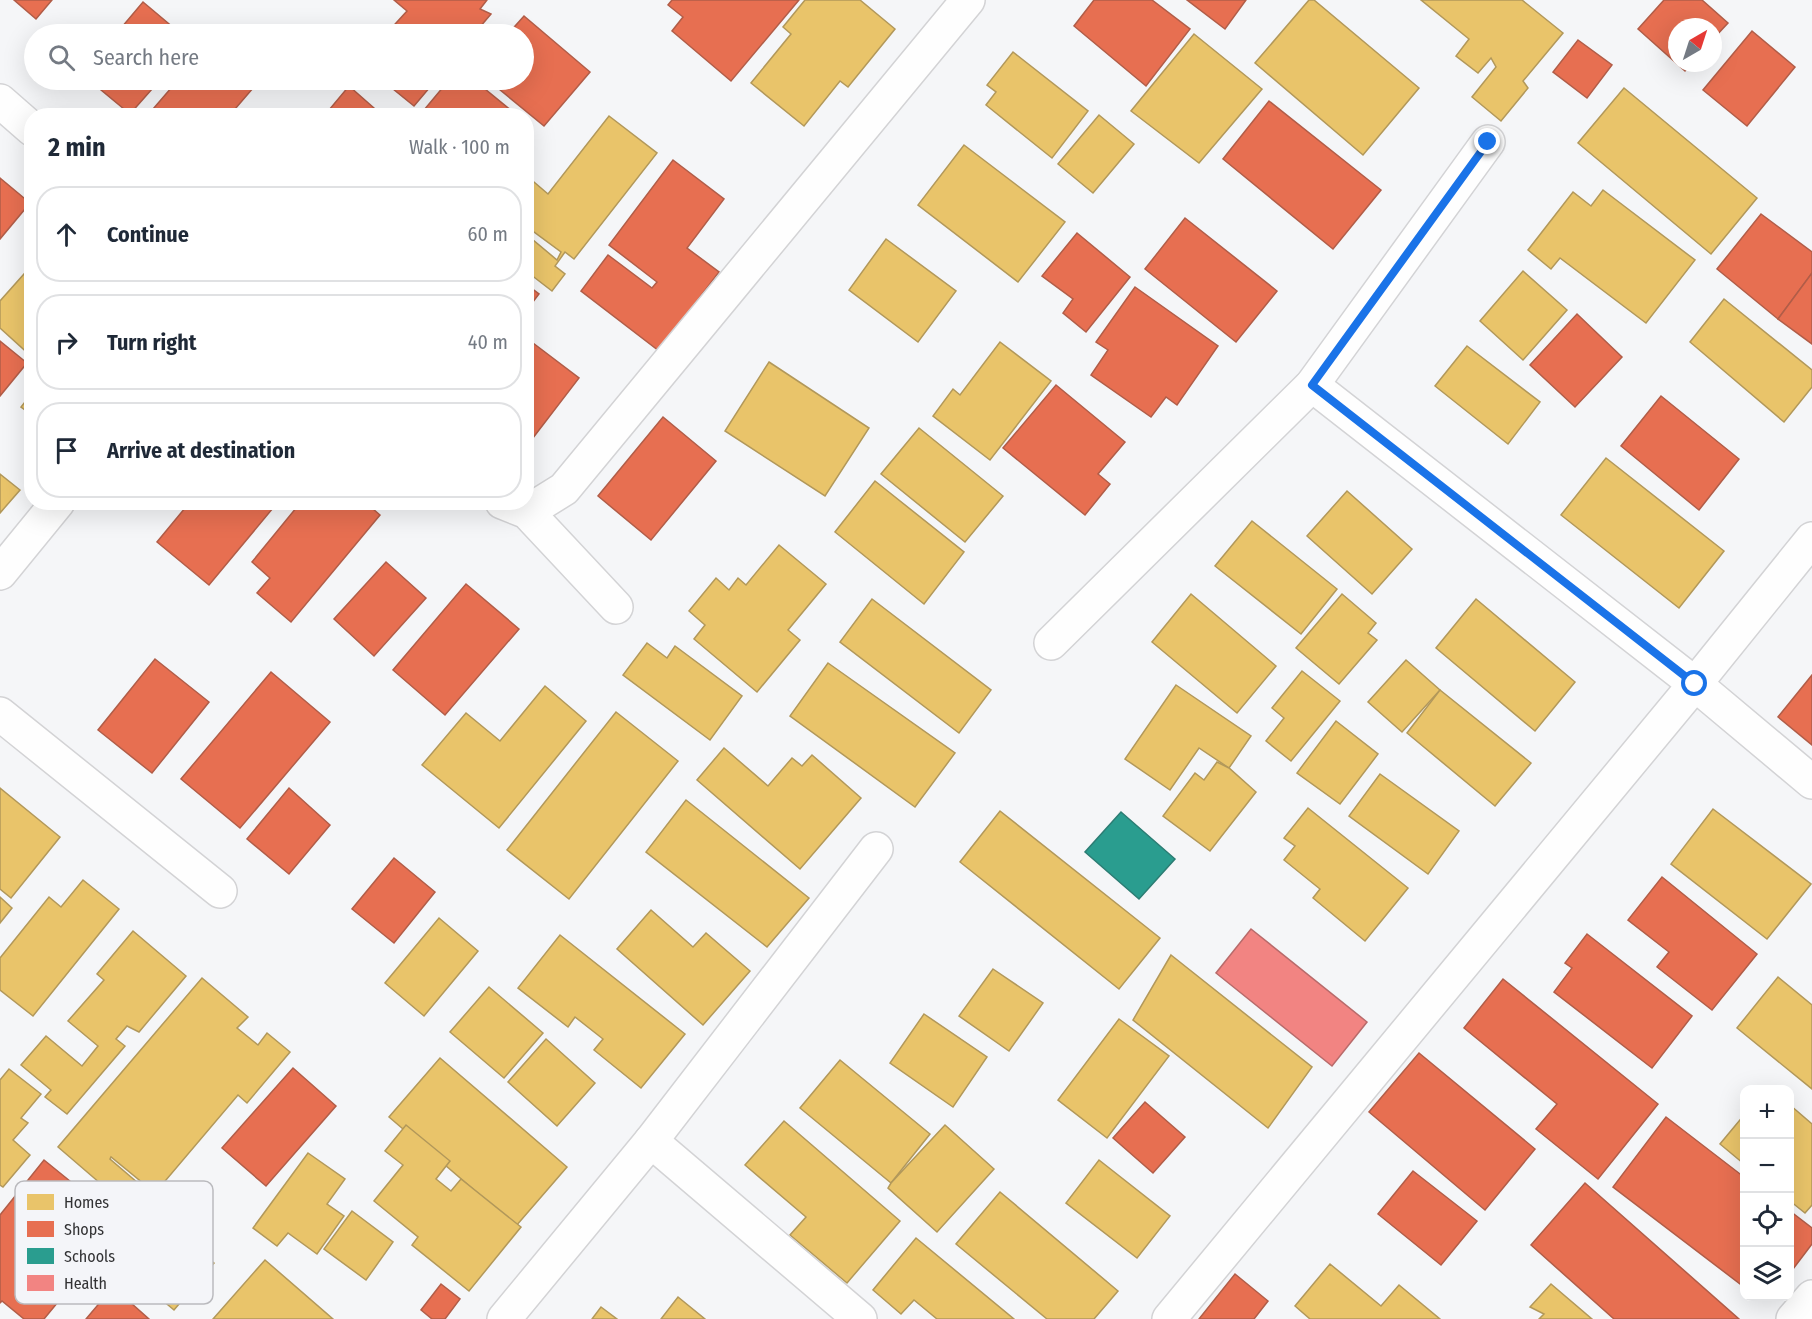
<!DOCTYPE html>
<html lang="en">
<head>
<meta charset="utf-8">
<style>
	:root { --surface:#fff; --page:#f6f6f7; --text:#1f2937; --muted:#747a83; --line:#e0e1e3 }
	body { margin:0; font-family:"Fira Sans Condensed",sans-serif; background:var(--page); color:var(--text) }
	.controls { position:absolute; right:18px; bottom:18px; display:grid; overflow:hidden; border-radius:12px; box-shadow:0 6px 24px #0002 }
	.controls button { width:54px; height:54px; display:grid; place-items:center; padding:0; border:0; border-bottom:2px solid var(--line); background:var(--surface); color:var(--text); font:30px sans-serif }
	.compass { position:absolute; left:1668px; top:18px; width:54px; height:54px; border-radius:50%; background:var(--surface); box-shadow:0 6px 24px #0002; rotate:39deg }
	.stop { position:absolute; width:18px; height:18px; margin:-14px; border:4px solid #1a73e8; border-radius:50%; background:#fff }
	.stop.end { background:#1a73e8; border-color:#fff; box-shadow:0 2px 6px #0008 }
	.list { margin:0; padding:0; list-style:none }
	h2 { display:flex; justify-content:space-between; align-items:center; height:78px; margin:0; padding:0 24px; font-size:26px }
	h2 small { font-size:20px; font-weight:400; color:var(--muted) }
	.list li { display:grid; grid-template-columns:39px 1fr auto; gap:18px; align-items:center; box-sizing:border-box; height:96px; margin:0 12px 12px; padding:0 12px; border:2px solid var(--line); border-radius:24px }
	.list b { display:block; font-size:22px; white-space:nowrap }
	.list em { font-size:20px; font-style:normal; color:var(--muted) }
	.icon { flex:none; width:33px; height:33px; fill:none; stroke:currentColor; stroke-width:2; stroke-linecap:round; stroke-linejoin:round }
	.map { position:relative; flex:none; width:1812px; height:1319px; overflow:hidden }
	.search { position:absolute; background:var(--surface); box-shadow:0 6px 24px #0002; left:24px; top:24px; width:510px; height:66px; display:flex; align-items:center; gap:15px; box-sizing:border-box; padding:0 21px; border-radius:33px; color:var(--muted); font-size:22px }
	.panel { position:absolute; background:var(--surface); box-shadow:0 6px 24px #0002; left:24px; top:108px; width:510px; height:402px; border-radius:24px }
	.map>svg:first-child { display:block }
	.homes { fill:#e9c46a; stroke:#b2985a; stroke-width:1.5 }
	.shops { fill:#e76f51; stroke:#b15d48; stroke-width:1.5 }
	.schools { fill:#2a9d8f; stroke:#2c7d74; stroke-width:1.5 }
	.health { fill:#f28482; stroke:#b86b6b; stroke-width:1.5 }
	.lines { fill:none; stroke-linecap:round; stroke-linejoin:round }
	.street-casing { stroke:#d3d3d5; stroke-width:36 }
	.street { stroke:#fefefe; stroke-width:33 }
	.route { stroke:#1a73e8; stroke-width:8 }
	.key { fill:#f4f5f9; stroke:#bababe; stroke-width:1.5 }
	.key-label { font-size:16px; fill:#323234 }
</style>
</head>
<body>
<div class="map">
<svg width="1812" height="1319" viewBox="0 0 1812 1319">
	<rect width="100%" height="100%" fill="#f5f6f8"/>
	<!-- homes -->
	<g class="homes">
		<polygon points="805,0 860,0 895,29 848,87 840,81 804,126 751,83 791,34 783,27"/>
		<polygon points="1309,0 1314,0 1419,88 1363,155 1255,63"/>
		<polygon points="1421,0 1522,0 1563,33 1523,81 1528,88 1501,121 1472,97 1496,67 1491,58 1478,73 1456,56 1469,39"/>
		<polygon points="1194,34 1262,89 1199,163 1131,111"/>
		<polygon points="1013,52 1088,111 1052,158 986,105 996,92 987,85"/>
		<polygon points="1624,88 1757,198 1711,254 1578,143"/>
		<polygon points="1099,115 1134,144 1093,193 1058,164"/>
		<polygon points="609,116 657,153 574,259 565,252 555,266 565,274 552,291 526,271 526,234 557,260 561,252 526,226 526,192 534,182 548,194"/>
		<polygon points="964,145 1065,222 1018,282 918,205"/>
		<polygon points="1603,190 1695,260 1646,323 1560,258 1551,269 1528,250 1573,192 1591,206"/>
		<polygon points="886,239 956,291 918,342 849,290"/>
		<polygon points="32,265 32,357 0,328 0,301"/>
		<polygon points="1523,271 1567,310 1523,360 1480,321"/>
		<polygon points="1724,299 1812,370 1812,387 1784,422 1690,342"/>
		<polygon points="1000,342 1051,381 990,460 933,416 953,389 960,395"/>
		<polygon points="1467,346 1540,402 1508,444 1435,386"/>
		<polygon points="769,362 869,428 825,496 725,431"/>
		<polygon points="32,393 32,415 21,407"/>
		<polygon points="919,428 1003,496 965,542 881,474"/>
		<polygon points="1606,458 1724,551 1679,608 1561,515"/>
		<polygon points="0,474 20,490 0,513"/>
		<polygon points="875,481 964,552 924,604 835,532"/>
		<polygon points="1347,491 1412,549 1372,594 1307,536"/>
		<polygon points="1252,521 1337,589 1301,634 1215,566"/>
		<polygon points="779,545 826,584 788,630 800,640 757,692 694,639 705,625 689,611 716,578 729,590 738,578 746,585"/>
		<polygon points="1191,594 1276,666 1237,713 1152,642"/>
		<polygon points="1342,594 1376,623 1368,633 1377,640 1339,684 1296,648"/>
		<polygon points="872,599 991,690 959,733 840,642"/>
		<polygon points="1476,599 1575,682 1535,731 1436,648"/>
		<polygon points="647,643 667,658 675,646 742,696 710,740 623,675"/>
		<polygon points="1406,660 1440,690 1402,732 1368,702"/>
		<polygon points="828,663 955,753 915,807 790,716"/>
		<polygon points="1302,671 1340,701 1291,761 1266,741 1284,718 1272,708"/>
		<polygon points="1176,685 1251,736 1229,768 1199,748 1170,790 1125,759"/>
		<polygon points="545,686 586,721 499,828 422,765 466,713 500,741"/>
		<polygon points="1440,690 1531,763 1495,806 1407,733"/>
		<polygon points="616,712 678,761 569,899 507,850"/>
		<polygon points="1336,721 1378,754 1340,804 1297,773"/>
		<polygon points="724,748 768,786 792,758 802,766 812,755 861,798 800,869 697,780"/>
		<polygon points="1217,762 1229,768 1256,792 1210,851 1163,816 1195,773 1204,780"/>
		<polygon points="1380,774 1459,831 1428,874 1349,816"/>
		<polygon points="0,788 60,837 11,898 0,889"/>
		<polygon points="686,800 809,898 767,947 646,852"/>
		<polygon points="1308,808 1408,888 1365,941 1313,898 1320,889 1284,860 1295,846 1284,838"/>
		<polygon points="1713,809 1811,884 1767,939 1671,864"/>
		<polygon points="1000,811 1160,938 1119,989 960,862"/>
		<polygon points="83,880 119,909 33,1016 0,990 0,958 49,897 61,907"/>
		<polygon points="0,897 12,908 0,923"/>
		<polygon points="651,910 693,947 706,933 750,971 703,1025 617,949"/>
		<polygon points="439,918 478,951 424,1016 385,983"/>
		<polygon points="133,931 186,976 139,1032 127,1026 116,1039 125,1046 67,1114 45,1097 51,1090 21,1065 46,1036 82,1066 98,1046 68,1021 104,980 97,974"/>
		<polygon points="560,935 685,1034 641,1088 594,1050 603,1039 575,1017 568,1027 518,988"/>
		<polygon points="1171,955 1312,1067 1268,1128 1133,1020"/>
		<polygon points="993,969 1043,1003 1009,1051 959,1016"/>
		<polygon points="1778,977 1812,1005 1812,1089 1737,1028"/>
		<polygon points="202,978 248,1017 237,1028 258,1045 267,1033 290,1052 247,1103 238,1095 155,1193 111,1157 110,1159 145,1189 129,1208 58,1147"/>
		<polygon points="489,987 543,1033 504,1078 450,1032"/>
		<polygon points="924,1014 987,1057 953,1107 890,1063"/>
		<polygon points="1119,1019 1169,1056 1107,1138 1058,1100"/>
		<polygon points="546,1039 595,1083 557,1126 508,1082"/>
		<polygon points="440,1058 567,1167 516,1226 389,1117"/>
		<polygon points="840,1060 930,1134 891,1183 800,1108"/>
		<polygon points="9,1069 41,1094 21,1118 28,1123 13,1140 30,1155 3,1187 0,1185 0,1080"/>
		<polygon points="1790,1105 1812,1124 1812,1205 1805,1213 1790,1201"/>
		<polygon points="1744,1115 1744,1164 1720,1144"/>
		<polygon points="784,1121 900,1221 847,1283 790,1235 806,1217 745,1165"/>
		<polygon points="406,1125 450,1161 436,1179 451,1191 461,1179 521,1227 469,1291 412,1245 418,1237 374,1201 403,1165 385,1151"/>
		<polygon points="945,1125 994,1169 937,1232 888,1188 891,1183"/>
		<polygon points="308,1153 345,1179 327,1204 344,1216 317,1254 288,1233 277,1246 253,1228"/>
		<polygon points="1099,1160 1170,1216 1137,1258 1066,1203"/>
		<polygon points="1000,1192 1118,1291 1094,1319 1047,1319 956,1244"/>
		<polygon points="352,1211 393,1242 366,1280 324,1249"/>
		<polygon points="169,1226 214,1263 174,1310 130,1273"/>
		<polygon points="916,1238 1014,1319 937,1319 914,1300 901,1314 873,1290"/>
		<polygon points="265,1260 333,1319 213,1319"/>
		<polygon points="1330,1264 1381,1306 1399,1285 1440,1319 1310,1319 1295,1306"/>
		<polygon points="1551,1284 1592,1319 1539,1319 1544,1314 1530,1307"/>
		<polygon points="678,1297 705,1319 661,1319"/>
		<polygon points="601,1307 617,1319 592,1319"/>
	</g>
	<!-- shops -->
	<g class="shops">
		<polygon points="14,0 52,0 36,19"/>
		<polygon points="394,0 487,0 480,9 491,14 474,34 386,34 407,11"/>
		<polygon points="672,0 799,0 731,81 672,31 683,17 668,5"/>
		<polygon points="1094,0 1152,0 1190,29 1146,86 1074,26"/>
		<polygon points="1187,0 1246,0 1225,29"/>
		<polygon points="1664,0 1702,0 1728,23 1713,39 1713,27 1677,27 1677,63 1692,63 1685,71 1638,29"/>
		<polygon points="143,2 181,34 116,34"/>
		<polygon points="524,16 590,72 544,126 488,80 524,80 524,34 508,34"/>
		<polygon points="1752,31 1795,67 1747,126 1703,90"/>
		<polygon points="1578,40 1612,65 1587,98 1553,72"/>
		<polygon points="89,80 160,80 130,114"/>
		<polygon points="178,80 260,80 229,116 147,116"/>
		<polygon points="382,80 436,80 414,106"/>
		<polygon points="449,80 474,80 518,116 419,116"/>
		<polygon points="349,86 383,116 324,116"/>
		<polygon points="1269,101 1381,190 1333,249 1223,159"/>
		<polygon points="673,160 724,199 687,248 719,272 659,351 581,291 608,255 652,288 657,282 609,245"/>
		<polygon points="0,178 30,203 0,239"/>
		<polygon points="1761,214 1812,252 1812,273 1778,319 1717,269"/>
		<polygon points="1185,218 1277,291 1236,342 1145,269"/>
		<polygon points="1077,233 1130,277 1086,332 1063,313 1073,299 1042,276"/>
		<polygon points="1812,273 1812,344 1778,319"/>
		<polygon points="526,284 539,294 526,311"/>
		<polygon points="1135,287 1218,346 1177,405 1166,397 1151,417 1091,375 1108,350 1096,342"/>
		<polygon points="1577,314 1622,357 1575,407 1530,365"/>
		<polygon points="0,341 27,363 0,396"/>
		<polygon points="533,343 579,378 526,447 526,352"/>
		<polygon points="1056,385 1125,442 1098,474 1110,484 1085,515 1003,448"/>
		<polygon points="1661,396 1739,459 1699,510 1621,446"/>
		<polygon points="663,417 716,461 651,540 598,496"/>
		<polygon points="190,502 278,502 209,585 157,542"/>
		<polygon points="301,502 365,502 380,515 291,622 257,593 270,578 252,562"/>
		<polygon points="386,562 426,598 374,656 334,619"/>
		<polygon points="466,584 519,629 445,715 393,670"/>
		<polygon points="155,659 209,702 152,773 98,730"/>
		<polygon points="271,672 330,722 240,828 181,779"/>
		<polygon points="1812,675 1812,745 1778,717"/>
		<polygon points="289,788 330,825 289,874 247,839"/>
		<polygon points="394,858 435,892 394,943 352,909"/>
		<polygon points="1662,877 1757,954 1712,1010 1657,967 1669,952 1628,920"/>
		<polygon points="1587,934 1692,1016 1652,1068 1554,992 1572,968 1565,963"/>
		<polygon points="1503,979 1658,1104 1598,1179 1536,1129 1557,1104 1464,1028"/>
		<polygon points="1419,1053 1535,1149 1485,1210 1369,1112"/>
		<polygon points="293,1068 336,1106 266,1186 222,1148"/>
		<polygon points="1145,1102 1185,1137 1153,1173 1113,1138"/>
		<polygon points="1666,1117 1744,1177 1744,1287 1613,1187"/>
		<polygon points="44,1160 134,1233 102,1272 55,1234 46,1245 81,1274 44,1319 24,1319 2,1301 0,1303 0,1215"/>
		<polygon points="1413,1171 1477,1221 1441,1265 1378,1214"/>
		<polygon points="1585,1183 1739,1319 1614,1319 1531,1245"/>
		<polygon points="1790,1211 1812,1228 1812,1244 1790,1273"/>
		<polygon points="1235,1274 1268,1301 1254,1319 1199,1319"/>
		<polygon points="441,1284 460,1299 445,1319 432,1319 421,1310"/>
		<polygon points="113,1287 149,1319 86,1319"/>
	</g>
	<!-- schools -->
	<polygon class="schools" points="1121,812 1175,859 1139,899 1085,852"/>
	<!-- health -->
	<polygon class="health" points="1251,929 1367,1022 1332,1066 1216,973"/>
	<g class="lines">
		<defs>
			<g id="street">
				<polyline points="0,101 32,129"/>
				<polyline points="1312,385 1695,684 1812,782"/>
				<polyline points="502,502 527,512 616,607"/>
				<polyline points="527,512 564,489 968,0"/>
				<polyline points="0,573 58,502"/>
				<polyline points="1051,643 1312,385 1488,142"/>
				<polyline points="0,714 220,891"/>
				<polyline points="651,1141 860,1319"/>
				<polyline points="504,1319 651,1141 876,849"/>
				<polyline points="1169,1319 1695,684 1812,539"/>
				<polyline points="1793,1319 1812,1297"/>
			</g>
		</defs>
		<!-- street casing -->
		<use href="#street" class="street-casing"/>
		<!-- street -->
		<use href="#street" class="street"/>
	</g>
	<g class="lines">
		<!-- route -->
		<polyline class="route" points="1488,142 1312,385 1695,684"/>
	</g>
	<!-- legend -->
	<rect x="15" y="1181" width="198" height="123" rx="9" class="key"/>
	<rect x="27" y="1194" width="27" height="16" fill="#e9c46a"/>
	<rect x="27" y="1221" width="27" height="16" fill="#e76f51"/>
	<rect x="27" y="1248" width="27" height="16" fill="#2a9d8f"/>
	<rect x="27" y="1275" width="27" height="16" fill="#f28482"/>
	<g class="key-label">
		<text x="64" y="1208">Homes</text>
		<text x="64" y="1235">Shops</text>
		<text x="64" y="1262">Schools</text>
		<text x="64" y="1289">Health</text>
	</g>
</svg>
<div class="controls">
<button>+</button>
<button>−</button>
<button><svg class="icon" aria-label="locate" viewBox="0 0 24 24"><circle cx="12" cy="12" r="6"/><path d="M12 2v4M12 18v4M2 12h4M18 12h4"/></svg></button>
<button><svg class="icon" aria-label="layers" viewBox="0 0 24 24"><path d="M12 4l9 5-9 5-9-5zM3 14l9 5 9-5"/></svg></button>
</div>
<svg class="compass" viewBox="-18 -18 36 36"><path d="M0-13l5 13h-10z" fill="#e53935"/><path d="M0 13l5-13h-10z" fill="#747a83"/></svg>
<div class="stop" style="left:1695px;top:684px"></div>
<div class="stop end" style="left:1488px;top:142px"></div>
<div class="search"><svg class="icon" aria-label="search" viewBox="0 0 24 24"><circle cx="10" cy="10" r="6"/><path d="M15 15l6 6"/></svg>Search here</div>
<section class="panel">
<h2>2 min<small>Walk · 100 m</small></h2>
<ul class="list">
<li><svg class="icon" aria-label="ahead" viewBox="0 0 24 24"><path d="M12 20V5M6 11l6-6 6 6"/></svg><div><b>Continue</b></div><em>60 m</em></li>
<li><svg class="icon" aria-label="right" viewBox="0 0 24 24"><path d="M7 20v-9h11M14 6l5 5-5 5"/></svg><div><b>Turn right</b></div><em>40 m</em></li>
<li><svg class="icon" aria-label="arrive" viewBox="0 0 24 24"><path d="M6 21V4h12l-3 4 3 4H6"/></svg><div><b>Arrive at destination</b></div></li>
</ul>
</section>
</div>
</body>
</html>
